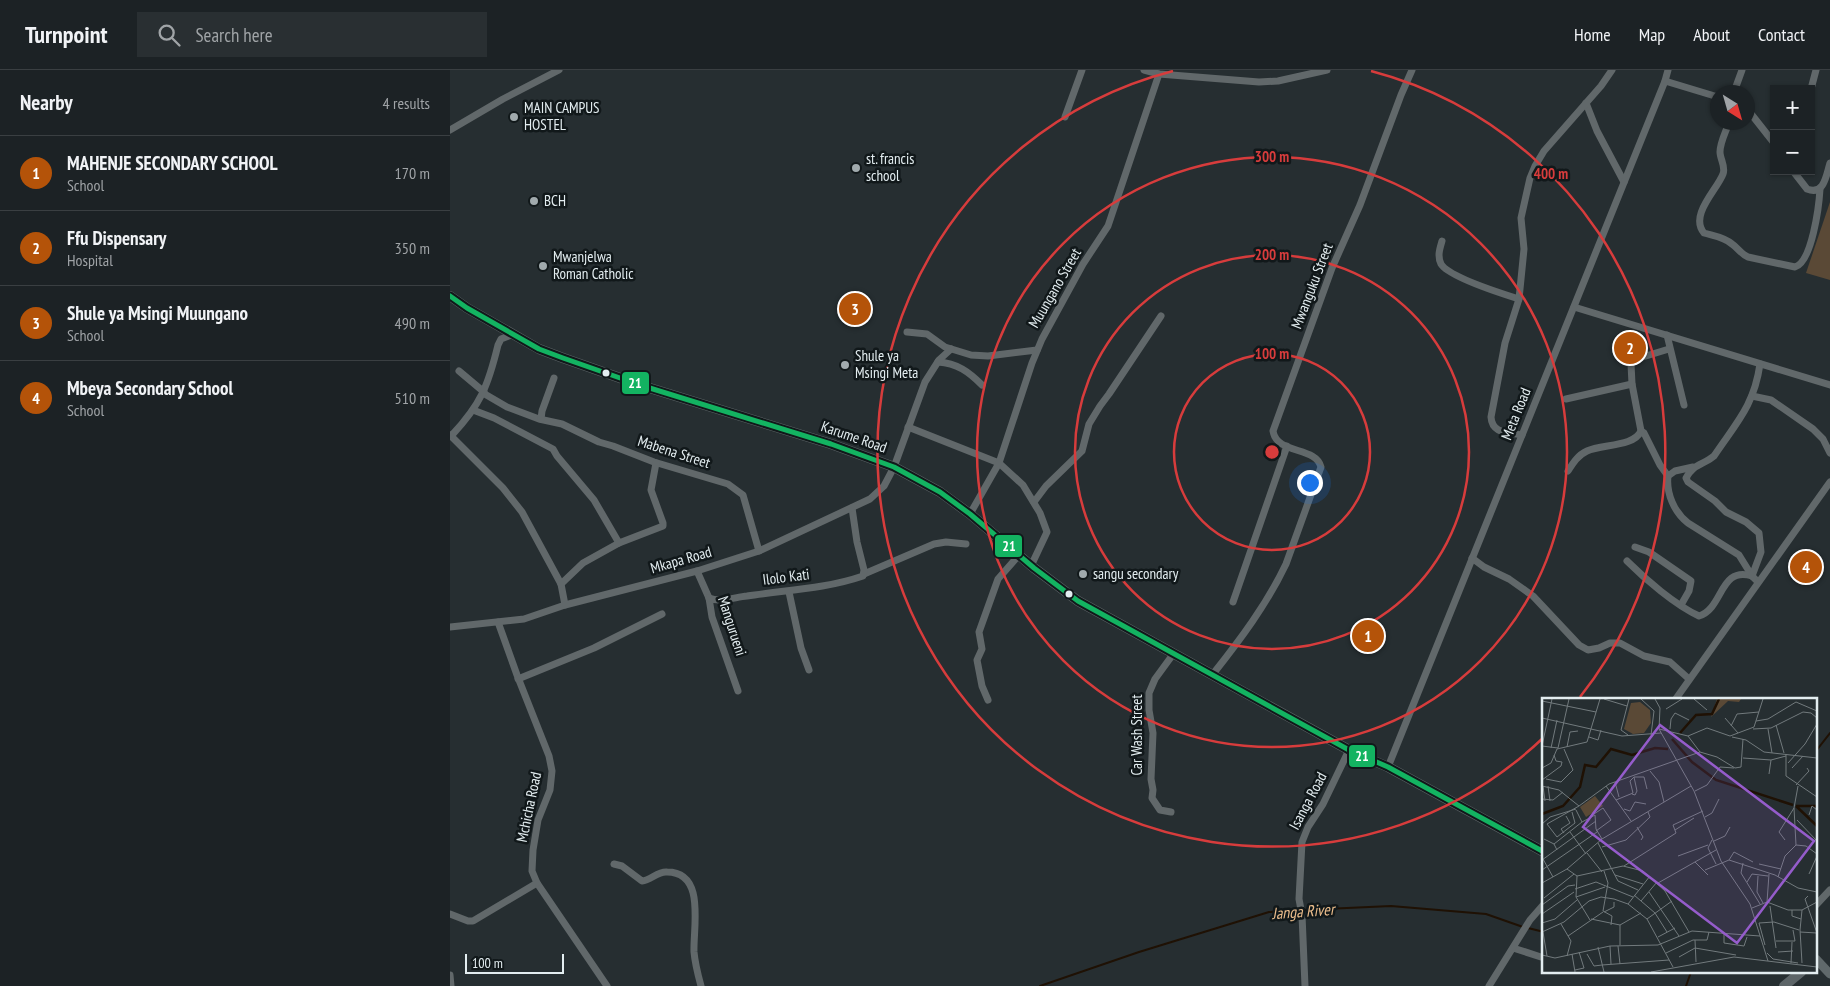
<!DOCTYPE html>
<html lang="en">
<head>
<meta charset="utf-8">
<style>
	:root { --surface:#1c2225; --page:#292f32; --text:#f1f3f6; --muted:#a0a4a7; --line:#3a3f42; --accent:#b45309 }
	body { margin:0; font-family:"PT Sans Narrow",sans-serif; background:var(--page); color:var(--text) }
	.controls { position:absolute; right:15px; top:15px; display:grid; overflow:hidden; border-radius:0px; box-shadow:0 1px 4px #0004 }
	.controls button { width:45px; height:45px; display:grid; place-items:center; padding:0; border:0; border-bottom:1px solid var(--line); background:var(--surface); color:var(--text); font:25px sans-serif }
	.compass { position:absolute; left:1260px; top:15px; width:45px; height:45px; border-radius:50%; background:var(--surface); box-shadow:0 1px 4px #0004; rotate:143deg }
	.scale { position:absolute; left:15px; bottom:12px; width:99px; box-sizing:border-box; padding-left:5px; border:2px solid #e3edf0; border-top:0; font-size:14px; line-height:18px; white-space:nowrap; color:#e3edf0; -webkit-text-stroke:4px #11181a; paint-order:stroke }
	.you { position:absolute; left:859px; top:412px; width:18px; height:18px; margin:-12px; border:4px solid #fff; border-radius:50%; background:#1a73e8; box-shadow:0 0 0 8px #1a73e833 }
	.badge { display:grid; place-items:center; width:32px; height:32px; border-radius:50%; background:var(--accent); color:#fff; font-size:16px; font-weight:700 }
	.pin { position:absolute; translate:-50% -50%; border:2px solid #fff; box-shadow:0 1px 5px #0006 }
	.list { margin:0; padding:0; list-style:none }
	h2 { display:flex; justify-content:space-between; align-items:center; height:65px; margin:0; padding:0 20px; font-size:21px }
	h2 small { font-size:16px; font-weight:400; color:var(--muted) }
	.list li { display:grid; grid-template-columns:32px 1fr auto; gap:15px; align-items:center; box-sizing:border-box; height:75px; padding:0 20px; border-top:1px solid var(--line) }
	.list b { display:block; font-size:19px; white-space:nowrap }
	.list p { margin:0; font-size:16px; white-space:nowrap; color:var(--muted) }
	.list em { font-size:16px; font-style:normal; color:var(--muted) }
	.icon { flex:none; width:28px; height:28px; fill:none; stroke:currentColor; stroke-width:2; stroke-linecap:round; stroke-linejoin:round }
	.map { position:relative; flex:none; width:1380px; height:916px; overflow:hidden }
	header { display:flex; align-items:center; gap:30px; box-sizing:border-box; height:70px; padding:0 25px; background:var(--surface); border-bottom:1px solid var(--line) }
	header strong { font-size:24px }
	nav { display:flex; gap:28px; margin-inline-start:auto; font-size:18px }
	.search { width:350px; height:45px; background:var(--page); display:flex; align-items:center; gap:12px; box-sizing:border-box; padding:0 18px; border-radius:0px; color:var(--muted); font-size:19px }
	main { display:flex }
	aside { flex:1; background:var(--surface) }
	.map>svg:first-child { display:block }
	.green { fill:#5a4936 }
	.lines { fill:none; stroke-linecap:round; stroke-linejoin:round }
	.stream { stroke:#1f1104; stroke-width:2 }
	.minor { stroke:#61686a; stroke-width:7 }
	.major { stroke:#60696b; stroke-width:9 }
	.highway { stroke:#5d6568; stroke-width:10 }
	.bus-1-casing { stroke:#11181a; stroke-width:9 }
	.bus-1 { stroke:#13b361; stroke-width:5 }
	.ring { fill:none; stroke:#d73c3c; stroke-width:2.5 }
	.poi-dot { fill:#a1aaad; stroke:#11181a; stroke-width:2 }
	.bus-dot { fill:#e3edf0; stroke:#11181a; stroke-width:2 }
	.labels { text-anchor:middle; stroke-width:5; stroke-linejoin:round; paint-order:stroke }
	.poi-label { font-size:15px; fill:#e3edf0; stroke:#11181a; text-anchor:start }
	.street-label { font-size:15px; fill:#e3edf0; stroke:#11181a }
	.water-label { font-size:16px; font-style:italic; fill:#eabc8b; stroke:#11181a }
	.inset-river { fill:none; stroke:#1f1104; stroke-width:2.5 }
	.inset-road { fill:none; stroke:#727a7d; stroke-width:1 }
	.view { fill:#955ccb; fill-opacity:0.15; stroke:#955ccb; stroke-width:2.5 }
	.inset-edge { fill:none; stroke:#e3edf0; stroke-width:2.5 }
	.centre { fill:#d73c3c; stroke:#11181a; stroke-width:2.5 }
	.ring-label { font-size:15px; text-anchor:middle; font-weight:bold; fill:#d73c3c; stroke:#11181a; stroke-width:5; stroke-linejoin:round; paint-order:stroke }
	.line-badge { stroke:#11181a; stroke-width:2 }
	.badge-label { font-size:14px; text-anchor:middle; font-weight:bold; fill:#fff }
</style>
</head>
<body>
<header>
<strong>Turnpoint</strong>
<div class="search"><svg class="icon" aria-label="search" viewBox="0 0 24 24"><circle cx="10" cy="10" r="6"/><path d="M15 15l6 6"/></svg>Search here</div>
<nav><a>Home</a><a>Map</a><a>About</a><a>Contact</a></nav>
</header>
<main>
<aside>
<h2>Nearby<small>4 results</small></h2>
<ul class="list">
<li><span class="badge">1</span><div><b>MAHENJE SECONDARY SCHOOL</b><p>School</p></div><em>170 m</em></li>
<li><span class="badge">2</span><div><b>Ffu Dispensary</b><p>Hospital</p></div><em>350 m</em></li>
<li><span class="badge">3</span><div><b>Shule ya Msingi Muungano</b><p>School</p></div><em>490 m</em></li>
<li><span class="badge">4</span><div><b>Mbeya Secondary School</b><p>School</p></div><em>510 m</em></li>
</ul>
</aside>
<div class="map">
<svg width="1380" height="916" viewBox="0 0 1380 916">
	<rect width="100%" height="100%" fill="#262e31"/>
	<!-- green -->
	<polygon class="green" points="1380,132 1380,210 1356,203"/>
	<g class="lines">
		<!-- stream -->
		<g class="stream">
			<polyline points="1366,681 1380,663"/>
			<polyline points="853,840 941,836 1036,844 1073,857"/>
			<polyline points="1078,858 1094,862"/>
			<polyline points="590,916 689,882 819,842 848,841"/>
			<polyline points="1236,916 1241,902"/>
		</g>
		<!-- minor -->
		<g class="minor">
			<polyline points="694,0 709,4 809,12 828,11 877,0"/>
			<polyline points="1215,11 1268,27"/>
			<polyline points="1361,19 1366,0"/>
			<polyline points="1284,22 1292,0"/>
			<polyline points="1136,33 1147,61 1174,112"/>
			<polyline points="1298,40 1324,73"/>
			<polyline points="615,47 632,0"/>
			<path d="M1279 52C1276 62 1270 72 1270 82 1270 89 1276 97 1273 104 1267 120 1239 145 1254 163 1264 166 1274 167 1282 174 1288 178 1291 184 1298 187L1345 197C1362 192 1369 136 1370 119"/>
			<polyline points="0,60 53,29 109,0"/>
			<path d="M1343 101 1357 119C1374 126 1376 106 1380 93"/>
			<path d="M992 171C990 178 987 186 991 194 999 207 1053 224 1069 229"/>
			<polyline points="1124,237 1380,315"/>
			<polyline points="457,262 477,264 495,277 521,285 538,286 587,280"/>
			<polyline points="1217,265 1234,335"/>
			<path d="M488 292C507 293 519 302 532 315"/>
			<polyline points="9,301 34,322"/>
			<polyline points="33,323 57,337 89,349 112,354 149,372 163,376 204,392 278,414 293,425 309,481"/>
			<polyline points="1302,326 1321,330 1363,359 1373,369 1380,383"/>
			<polyline points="1116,329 1182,314"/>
			<polyline points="23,340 44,348 103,379 107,386 144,430 169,473"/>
			<polyline points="91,349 92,341 104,308"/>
			<polyline points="458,357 549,393 573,415 590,443 597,462 581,496"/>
			<polyline points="1191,361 1194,363 1210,395 1218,406"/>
			<polyline points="0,365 53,418 72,442 111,514 115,535"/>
			<path d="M2 365C31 334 38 316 48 275L51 269 64 264"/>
			<path d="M1072 365C1058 362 1042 364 1041 347L1055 273 1069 229 1074 179 1071 148 1080 108 1085 96 1094 81 1151 16 1162 0"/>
			<path d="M1243 397 1225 401 1218 406C1216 423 1224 442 1238 453L1289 485 1302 506"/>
			<path d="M1118 401C1123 393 1128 385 1137 381 1152 374 1184 377 1191 361L1182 314 1181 294 1186 289 1219 279"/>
			<polyline points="584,432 596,416 632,381 639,354 650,336 659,324 711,246"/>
			<polyline points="520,444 549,393 582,293 592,269 633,194 658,156 709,4"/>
			<polyline points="1185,477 1199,482 1241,511 1239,521 1231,535"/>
			<polyline points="1022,488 1034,497 1059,509 1083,526 1129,575 1138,580 1149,578 1160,573 1170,573 1194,586 1220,592 1239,609"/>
			<path d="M1177 491C1195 509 1225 535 1249 546 1274 538 1269 496 1302 506"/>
			<polyline points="247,501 259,528 262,547 288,621"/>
			<polyline points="414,504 484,474 496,472 516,474"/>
			<path d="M1308 512 1302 506 1311 482 1309 463 1296 452 1276 442 1265 431 1238 412 1236 408C1243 394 1253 395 1264 386 1286 353 1304 336 1310 294"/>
			<polyline points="111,514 133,493 169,473 213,456 213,453 201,420 206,393"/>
			<polyline points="339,522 351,578 359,600"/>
			<path d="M259 528C271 533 285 527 297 526 336 520 375 519 413 506L414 500 407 472 402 438"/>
			<polyline points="783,532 837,376"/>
			<polyline points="48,552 67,605 99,686 102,701 100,720 88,750 83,780 82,801 87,813 157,916"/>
			<polyline points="0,557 74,549 115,535 247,501 309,481 420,429 434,416 444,397 475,312 489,290 501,279"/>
			<path d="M763 604C790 570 817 534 836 494L871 397C866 376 827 385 823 361L882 198 910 135 951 25 962 0"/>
			<polyline points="68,609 144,578 212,544"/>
			<polyline points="538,630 532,616 527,590 532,579 529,562 548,509 569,485"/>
			<polyline points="1225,630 1380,412"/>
			<polyline points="938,697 1215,11 1218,0"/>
			<polyline points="721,742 710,740 702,728 703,720 701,709 703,663 699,640 699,623 705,609 724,583"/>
			<path d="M164 794 172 796 192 811C201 810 208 801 217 802 256 802 243 857 244 882 245 893 248 905 251 916"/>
			<polyline points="1366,835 1380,820"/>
			<polyline points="0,844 18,851 23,851 87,813"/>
			<polyline points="1063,878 1094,888"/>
			<polyline points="0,905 1,916"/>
			<polyline points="855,916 852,845 849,829 852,772 858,757 873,734 899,680"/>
			<polyline points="1039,916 1080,850 1094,834"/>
		</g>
		<!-- major -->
		<polyline class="major" points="1366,889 1380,904"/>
		<!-- highway -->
		<g class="highway">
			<polyline points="0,226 17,238 89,279 113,288 190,315 381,374 444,397 490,422 520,444 584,498 628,531 899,680 938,697 1094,782"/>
			<polyline points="1334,916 1351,902"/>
		</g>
		<defs>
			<polyline id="bus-1" points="0,226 17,238 89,279 113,288 190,315 381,374 444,397 490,422 520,444 584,498 628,531 899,680 938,697 1094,782"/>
		</defs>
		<!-- bus-1 casing -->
		<use href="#bus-1" class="bus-1-casing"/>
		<!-- bus-1 -->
		<use href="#bus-1" class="bus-1"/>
	</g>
	<!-- distance rings -->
	<g class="ring">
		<circle cx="822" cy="382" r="98"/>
		<circle cx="822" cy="382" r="197"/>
		<circle cx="822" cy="382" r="295"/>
		<path d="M1093 668A394 394 0 1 1 723 1M921 1A394 394 0 0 1 1130 627"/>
	</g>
	<!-- markers -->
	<g class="poi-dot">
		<circle cx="64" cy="47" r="5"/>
		<circle cx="406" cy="98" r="5"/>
		<circle cx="84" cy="131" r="5"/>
		<circle cx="93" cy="196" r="5"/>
		<circle cx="395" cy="295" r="5"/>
		<circle cx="633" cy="504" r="5"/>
	</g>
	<g class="bus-dot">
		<circle cx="156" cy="303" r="4.5"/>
		<circle cx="619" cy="524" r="4.5"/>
	</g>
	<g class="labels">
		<!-- poi labels -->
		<g class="poi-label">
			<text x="74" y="43">MAIN CAMPUS<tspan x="74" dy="17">HOSTEL</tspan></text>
			<text x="416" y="94">st. francis<tspan x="416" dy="17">school</tspan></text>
			<text x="94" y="136">BCH</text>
			<text x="103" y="192">Mwanjelwa<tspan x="103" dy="17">Roman Catholic</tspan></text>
			<text x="405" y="291">Shule ya<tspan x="405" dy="17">Msingi Meta</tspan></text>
			<text x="643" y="509">sangu secondary</text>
		</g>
		<!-- street labels -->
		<g class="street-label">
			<text transform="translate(862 216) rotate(-69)" y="5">Mwanguku Street</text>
			<text transform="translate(605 218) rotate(-60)" y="5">Muungano Street</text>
			<text transform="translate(1066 344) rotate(-68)" y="5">Meta Road</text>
			<text transform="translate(404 367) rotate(19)" y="5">Karume Road</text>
			<text transform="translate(224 382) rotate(18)" y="5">Mabena Street</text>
			<text transform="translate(231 490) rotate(-16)" y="5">Mkapa Road</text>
			<text transform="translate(336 507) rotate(-7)" y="5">Ilolo Kati</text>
			<text transform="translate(282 556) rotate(72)" y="5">Mangurueni</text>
			<text transform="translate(687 665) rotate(-90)" y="5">Car Wash Street</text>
			<text transform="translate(858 731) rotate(-62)" y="5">Isanga Road</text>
			<text transform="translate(79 737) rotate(-78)" y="5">Mchicha Road</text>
		</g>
		<!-- water labels -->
		<g class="water-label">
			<text transform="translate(853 841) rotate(-4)" y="6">Janga River</text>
		</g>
	</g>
	<!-- overview -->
	<g transform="translate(1092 628)">
		<rect width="275" height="275" fill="#262e31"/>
		<path d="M175 1H199L197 4 186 3 169 19ZM98 4 108 12 109 25 102 35 91 36 82 31 89 5ZM53 98 61 108 44 119 38 109Z" fill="#5a4936"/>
		<path class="inset-river" d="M138 35 154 17 170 16 177 1M130 41 150 64 174 82 251 107M254 108 275 128M254 108H275M0 116 21 108 38 89 43 67 54 69 69 51 90 57 113 50 126 51"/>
		<path class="inset-road" d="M62 1 85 8M99 1 112 13 109 37M113 1 118 10 117 31M152 1 165 12M221 1 212 29 188 38 165 30 146 38 117 31 152 93 179 163 208 206 226 263M0 3 54 14M124 11 140 1M0 20 80 38 119 35M183 20 196 35M214 23 226 21 254 4 275 13M234 27 242 55M189 28 195 16 217 14M128 31 129 21 133 15 147 22M211 31 229 30 261 14 269 15 275 20M226 31 230 55M86 37 79 32 87 1M146 38 158 54 175 59 193 70 199 69 201 41M47 39 56 42 59 32M190 39 204 42 222 54 275 60M0 48 16 50 27 1M0 48 10 1M25 49 28 34 36 33M9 50 15 22M244 56V78L275 99M201 60 229 62M246 65 263 46 275 26M0 70 9 65 15 51 45 44 58 1M250 70 261 58M108 73 117 84 122 104M227 76 229 62 244 58M4 81 19 84 31 72 22 51M0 82 19 68 20 64 14 63 12 57M73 84 77 99M254 87 267 73 265 70M0 88 17 92 37 108 67 86 158 54M1 88 3 103M6 88 8 103M64 88 89 123M153 93 165 87 178 69 192 70M90 96 93 97 95 93 92 79H102L105 91M0 101 11 102 21 94M74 102 91 95 88 83 92 79M252 110 256 88M82 111 88 113 93 104 104 106M34 112 40 124 53 117 54 131 60 141M30 114 33 125 15 139 5 126 37 108M52 116 61 110 69 122 54 133M267 117 270 108 275 112M163 119 170 115 177 101M255 122 275 143M0 126 8 119 34 111M95 129 101 139 99 142M133 132 152 120M28 134 44 156M22 135 19 131 28 125 24 118M2 141 12 146 15 152M170 142 166 150 174 166M172 143 183 138 188 129M56 145 76 183 96 192M12 146 40 124M254 147 264 148 275 156M60 149 84 142 108 119 106 114M45 155 60 174M136 158 166 147M1 161 11 179M0 162 54 123M187 162 192 154 211 164M153 164 166 177M201 165 199 175 218 206M217 166 239 171M82 168 134 135 131 127 161 113M25 171 35 178 34 199 48 222M0 172 55 134M163 172 187 162 233 177 256 190 275 194M62 173 66 185 61 213 70 218 69 227M267 176 275 158M73 177 101 186M35 178 81 168 101 173 123 193 147 234M216 178 215 194 221 205M236 179 243 158 254 147 252 110 237 134 243 142M205 184 210 176 226 178M0 185 25 171 60 141 149 88M116 185 174 152M33 191 54 184 91 199M107 194 137 238M92 197 113 215 125 234M266 198 263 201 275 235M34 199 63 189M2 200 32 176M99 203 115 184M225 204 246 212H260L275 204M225 204 227 176M86 206 108 178M0 207 26 188 33 187M228 208 234 250M210 210 225 204M250 212V218L259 221M62 214 72 209V204M0 216 32 194M49 221 78 227 99 215M105 221 130 203M0 225 13 221 35 202M217 225 223 247M217 225 232 224 257 232M19 226 29 243 25 258M0 234 22 224 47 203 59 199 72 201 86 206 105 221 131 269M1 234 5 258M258 234 275 235M182 235V245L202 248 205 239M26 238 61 214M116 239 133 230M153 242 154 264M234 243H253L251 232M78 247V227M68 248 69 266M76 248 78 266M56 249 62 274M236 254 251 253M124 255 151 242H165L167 234M225 255 231 261 256 265M30 256 33 274M45 256 52 268 60 267M0 257 13 260 68 248 116 247 150 233 218 238M137 259 153 250 194 257M249 265 250 244M260 265 258 232 260 212M60 267 127 262M33 272 42 270 37 254M109 274 192 259 275 269"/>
		<path class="view" d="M118 27 272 143 195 245 41 129Z"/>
		<rect width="275" height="275" class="inset-edge"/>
	</g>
	<circle cx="822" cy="382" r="8" class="centre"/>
	<g class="ring-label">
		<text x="822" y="92">300 m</text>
		<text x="1101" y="109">400 m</text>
		<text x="822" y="190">200 m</text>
		<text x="822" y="289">100 m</text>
	</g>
	<g class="line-badge">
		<rect x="171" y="301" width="29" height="24" rx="5" fill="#13b361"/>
		<rect x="544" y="464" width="29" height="24" rx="5" fill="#13b361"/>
		<rect x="898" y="674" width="28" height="24" rx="5" fill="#13b361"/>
	</g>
	<g class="badge-label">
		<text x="185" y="318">21</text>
		<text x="559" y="481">21</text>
		<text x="912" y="691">21</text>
	</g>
</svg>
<div class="controls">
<button>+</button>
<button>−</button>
</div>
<svg class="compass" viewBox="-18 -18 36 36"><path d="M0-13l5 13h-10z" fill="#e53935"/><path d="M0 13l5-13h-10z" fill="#a0a4a7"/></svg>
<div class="scale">100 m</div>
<div class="you"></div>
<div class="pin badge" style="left:918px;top:566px">1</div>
<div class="pin badge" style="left:1180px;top:278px">2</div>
<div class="pin badge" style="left:405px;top:239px">3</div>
<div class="pin badge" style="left:1356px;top:497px">4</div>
</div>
</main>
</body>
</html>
